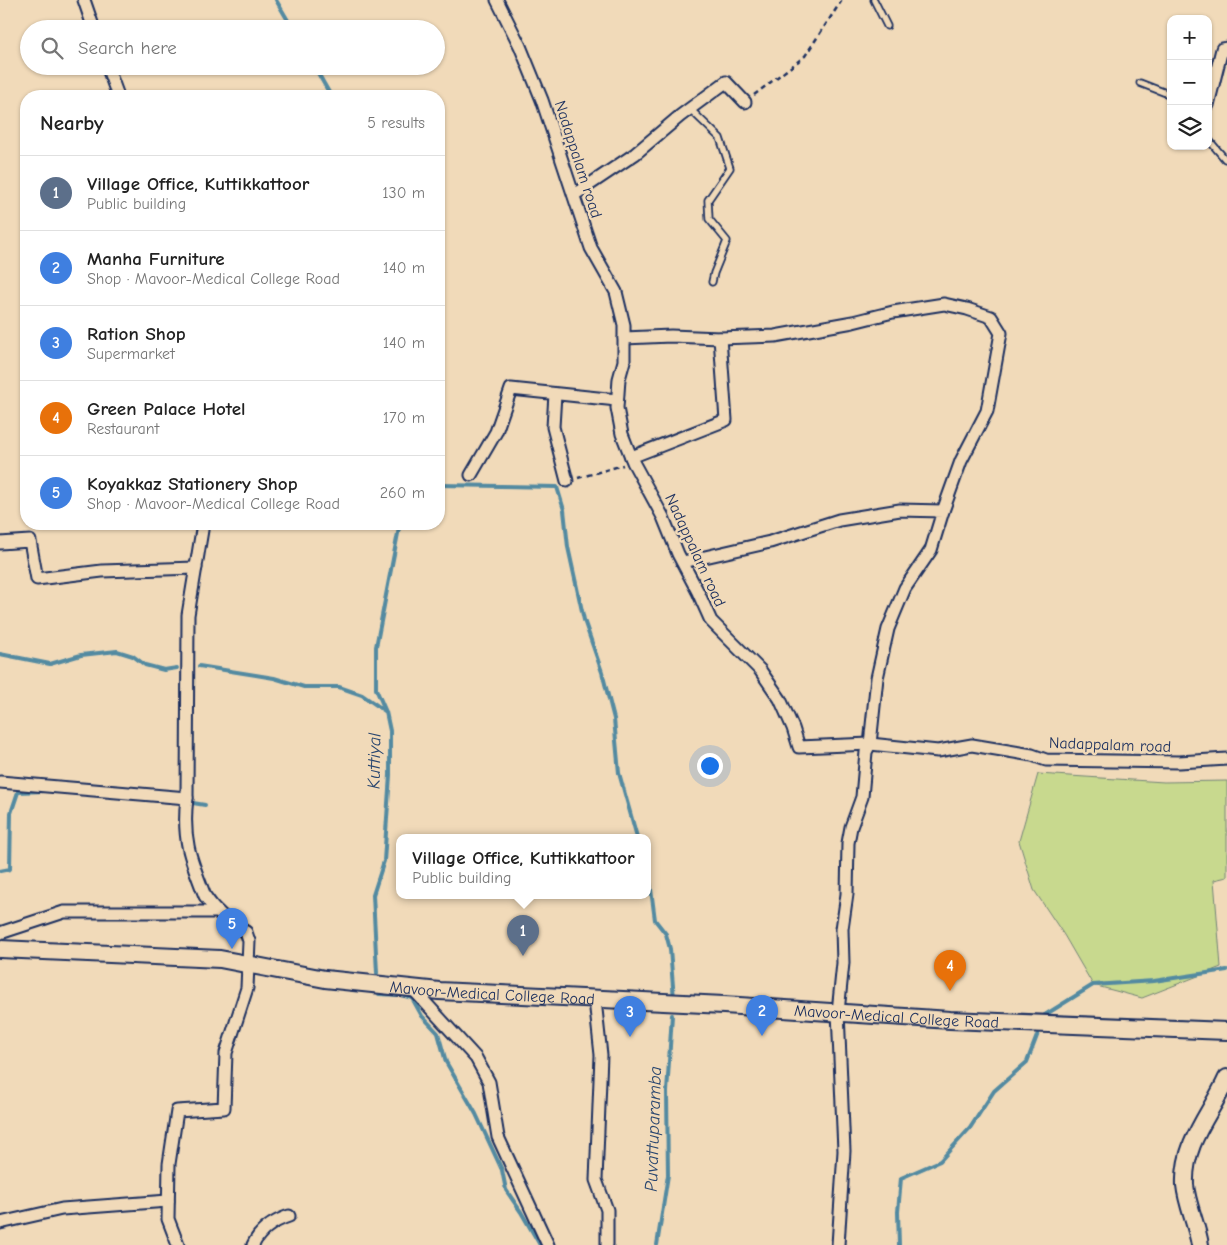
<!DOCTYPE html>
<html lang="en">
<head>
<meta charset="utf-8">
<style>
	:root { --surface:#fff; --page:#f2f2f2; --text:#222; --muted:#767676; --line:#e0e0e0; --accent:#c8321e }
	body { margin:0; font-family:"Comic Neue",sans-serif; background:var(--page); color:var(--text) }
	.controls { position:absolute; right:15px; top:15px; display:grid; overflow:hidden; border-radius:10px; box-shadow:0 1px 4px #0004 }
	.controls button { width:45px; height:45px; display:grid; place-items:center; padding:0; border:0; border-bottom:1px solid var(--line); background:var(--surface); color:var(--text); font:25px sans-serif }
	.you { position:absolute; left:709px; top:765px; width:18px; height:18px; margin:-12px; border:4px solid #fff; border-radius:50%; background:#1a73e8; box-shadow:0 0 0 8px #1a73e833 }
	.badge { display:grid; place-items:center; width:32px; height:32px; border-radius:50%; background:var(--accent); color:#fff; font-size:16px; font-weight:700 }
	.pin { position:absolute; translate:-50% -41px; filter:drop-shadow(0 1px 2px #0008) }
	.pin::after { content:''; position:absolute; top:26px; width:18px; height:15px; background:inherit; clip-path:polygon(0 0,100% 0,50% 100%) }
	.popup { position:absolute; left:396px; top:834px; width:255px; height:65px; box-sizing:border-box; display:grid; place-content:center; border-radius:10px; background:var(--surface); filter:drop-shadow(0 1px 4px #0005); font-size:16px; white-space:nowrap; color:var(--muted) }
	.popup b { font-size:19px; color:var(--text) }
	.popup::after { content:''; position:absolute; left:50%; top:100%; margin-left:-10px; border:10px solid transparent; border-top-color:var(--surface) }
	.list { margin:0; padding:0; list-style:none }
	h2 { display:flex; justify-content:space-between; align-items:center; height:65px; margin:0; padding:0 20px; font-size:21px }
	h2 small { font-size:16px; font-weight:400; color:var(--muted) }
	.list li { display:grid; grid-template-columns:32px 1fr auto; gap:15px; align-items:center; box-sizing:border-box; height:75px; padding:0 20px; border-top:1px solid var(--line) }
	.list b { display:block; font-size:19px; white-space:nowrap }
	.list p { margin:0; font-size:16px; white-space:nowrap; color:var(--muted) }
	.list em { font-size:16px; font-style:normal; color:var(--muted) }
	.icon { flex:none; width:28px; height:28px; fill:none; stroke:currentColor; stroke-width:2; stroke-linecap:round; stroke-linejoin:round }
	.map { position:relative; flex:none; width:1227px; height:1245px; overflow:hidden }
	.search { position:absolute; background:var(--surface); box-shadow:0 1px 4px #0004; left:20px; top:20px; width:425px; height:55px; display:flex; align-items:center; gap:12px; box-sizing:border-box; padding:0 18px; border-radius:28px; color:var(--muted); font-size:19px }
	.panel { position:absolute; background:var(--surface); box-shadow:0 1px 4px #0004; left:20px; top:90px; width:425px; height:440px; border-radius:20px }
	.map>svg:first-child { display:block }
	.green { fill:#c8d98e; stroke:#728476 }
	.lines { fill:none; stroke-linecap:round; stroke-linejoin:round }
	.stream { stroke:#528aa1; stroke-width:4 }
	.lane-casing { stroke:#1b2f5e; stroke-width:9 }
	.street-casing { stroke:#1b2f5e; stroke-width:15 }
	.secondary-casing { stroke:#1b2f5e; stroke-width:20 }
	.path { stroke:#1b2f5e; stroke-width:2.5; stroke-dasharray:5 4; stroke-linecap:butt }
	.lane { stroke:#f1dab9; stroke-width:5.5 }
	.street { stroke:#f1dab9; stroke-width:11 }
	.secondary { stroke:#f1dab9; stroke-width:16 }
	.labels { text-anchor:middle; stroke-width:5; stroke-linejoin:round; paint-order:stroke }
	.street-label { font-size:16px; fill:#1b2f5e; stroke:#f1dab9 }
	.water-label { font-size:18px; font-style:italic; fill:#29466f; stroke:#f1dab9 }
</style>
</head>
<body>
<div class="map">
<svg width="1227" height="1245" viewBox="0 0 1227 1245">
	<rect width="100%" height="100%" fill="#f1dab9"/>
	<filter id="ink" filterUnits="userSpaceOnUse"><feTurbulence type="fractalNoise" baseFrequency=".02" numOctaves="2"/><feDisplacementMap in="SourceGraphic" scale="10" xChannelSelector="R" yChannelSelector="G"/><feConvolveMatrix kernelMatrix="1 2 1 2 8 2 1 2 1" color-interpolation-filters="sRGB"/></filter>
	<g filter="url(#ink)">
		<!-- green -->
		<polygon class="green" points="1038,774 1164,782 1227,781 1227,877 1214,880 1221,967 1142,998 1093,985 1064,935 1034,890 1019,841"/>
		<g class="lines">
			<!-- stream -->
			<g class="stream">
				<polyline points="276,0 293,29"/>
				<polyline points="314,66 331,96"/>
				<polyline points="439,398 441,401 439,421"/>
				<polyline points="439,485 557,487 564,510 568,547 584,620 602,672 614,719 619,773 637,837"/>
				<polyline points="0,654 50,664 81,655 117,651 133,656 145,665 164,670 177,668"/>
				<polyline points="199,666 274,678 304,687 339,687 362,695 385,711"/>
				<polyline points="193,803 205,805"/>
				<polyline points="647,859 655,920 666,934 670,949 674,999"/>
				<polyline points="0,871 10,869 11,813 18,792 45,791"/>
				<polyline points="377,973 373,895 384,861 390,775 390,731 386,712 376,689 376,647 399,528 402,524"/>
				<polyline points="379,994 401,995 412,998 422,1016 438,1033 446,1062 476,1114 502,1170 506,1190 521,1212 540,1245"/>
				<polyline points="1040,1018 1093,985 1154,981 1227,970"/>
				<polyline points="657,1245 668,1175 667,1092 672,1015"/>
				<polyline points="899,1245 898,1212 901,1178 940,1161 970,1128 994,1091 1027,1062 1040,1028"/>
			</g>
			<defs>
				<g id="lane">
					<polyline points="874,0 887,26"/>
					<polyline points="1140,83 1171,95"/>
					<polyline points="690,109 720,138 730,168 708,200 709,219 727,241 714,273 712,282"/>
					<polyline points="1208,139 1225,159"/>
				</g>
				<g id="street">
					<polyline points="84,0 94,29"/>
					<polyline points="497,0 520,46 542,100 591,248 616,292 624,325 624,361 619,379 617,408 622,434 633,462 663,517 678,554 698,592 711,621 760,670 780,699 793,728 799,747 870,744 938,751 972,745 1032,755 1046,760 1179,762 1227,759"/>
					<polyline points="107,66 118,96"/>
					<polyline points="1208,105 1222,49 1227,48"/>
					<polyline points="574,195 635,154 680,116 726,82 745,102"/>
					<polyline points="624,338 671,336 720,338 775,336 853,322 893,312 944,304 967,309 991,317 1001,333 987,411 961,461 943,511"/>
					<polyline points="555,394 553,427 567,481"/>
					<polyline points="631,457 726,420 720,338"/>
					<polyline points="471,475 496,432 511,389 617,400"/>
					<polyline points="0,543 30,541 37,579 102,571 196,568"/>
					<polyline points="683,562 770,542 839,520 900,510 943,511 931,550 905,588 888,629 877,678 870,744 866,752 862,797 851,827 848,843 847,894 842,929 843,963 838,1012 844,1151 838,1245"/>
					<polyline points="0,782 187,798 188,615 203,524"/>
					<polyline points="0,933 64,912 218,912"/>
					<polyline points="412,988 476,1058 489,1082 498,1137 548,1245"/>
					<polyline points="595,1000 601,1055 596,1180 607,1210 607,1245"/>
					<polyline points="0,1223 62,1209 168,1201"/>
					<path d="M178 1245 168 1219 169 1164 177 1111 224 1108 226 1053 247 988 249 941 246 932C229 923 216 913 205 896 190 858 182 839 187 798"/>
					<path d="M253 1245C260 1230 274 1221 289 1216"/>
				</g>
				<g id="secondary">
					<path id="s1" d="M0 949 220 959 325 979 439 991 724 1005 950 1020 1227 1031"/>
					<path d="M1200 1245C1197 1225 1187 1205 1185 1185 1183 1142 1211 1114 1227 1078"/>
				</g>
			</defs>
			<!-- lane casing -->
			<use href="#lane" class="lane-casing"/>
			<!-- street casing -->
			<use href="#street" class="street-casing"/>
			<!-- secondary casing -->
			<use href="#secondary" class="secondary-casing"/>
			<!-- path -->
			<g class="path">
				<polyline points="754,95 805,56 842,0"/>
				<polyline points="578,478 623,465"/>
			</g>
			<!-- lane -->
			<use href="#lane" class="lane"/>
			<!-- street -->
			<use href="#street" class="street"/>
			<!-- secondary -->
			<use href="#secondary" class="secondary"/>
		</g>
	</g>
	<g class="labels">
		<!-- street labels -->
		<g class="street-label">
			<text transform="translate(579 159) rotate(72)" y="6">Nadappalam road</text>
			<text transform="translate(696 550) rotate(65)" y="6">Nadappalam road</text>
			<text transform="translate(1110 744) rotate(2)" y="6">Nadappalam road</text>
			<text dy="6" stroke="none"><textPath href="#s1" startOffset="495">Mavoor-Medical College Road</textPath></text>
			<text dy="6" stroke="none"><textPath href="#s1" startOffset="900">Mavoor-Medical College Road</textPath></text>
		</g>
		<!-- water labels -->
		<g class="water-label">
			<text transform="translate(374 761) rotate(-89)" y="6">Kuttiyal</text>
			<text transform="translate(653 1129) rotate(-88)" y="6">Puvattuparamba</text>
		</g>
	</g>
</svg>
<div class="controls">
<button>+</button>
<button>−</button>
<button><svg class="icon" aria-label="layers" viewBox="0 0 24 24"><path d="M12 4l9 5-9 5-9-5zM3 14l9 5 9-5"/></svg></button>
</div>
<div class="you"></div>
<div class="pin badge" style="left:523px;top:956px;background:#5c6f8a">1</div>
<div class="popup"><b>Village Office, Kuttikkattoor</b>Public building</div>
<div class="pin badge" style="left:762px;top:1036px;background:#3f7fe0">2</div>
<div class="pin badge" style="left:630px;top:1037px;background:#3f7fe0">3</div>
<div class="pin badge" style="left:950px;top:991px;background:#e8710a">4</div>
<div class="pin badge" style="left:232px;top:949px;background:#3f7fe0">5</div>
<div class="search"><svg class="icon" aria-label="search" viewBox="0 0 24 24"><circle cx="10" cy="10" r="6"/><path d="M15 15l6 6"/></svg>Search here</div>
<section class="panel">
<h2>Nearby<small>5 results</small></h2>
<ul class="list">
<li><span class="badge" style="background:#5c6f8a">1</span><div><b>Village Office, Kuttikkattoor</b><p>Public building</p></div><em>130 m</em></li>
<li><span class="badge" style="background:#3f7fe0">2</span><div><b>Manha Furniture</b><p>Shop · Mavoor-Medical College Road</p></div><em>140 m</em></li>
<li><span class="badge" style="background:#3f7fe0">3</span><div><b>Ration Shop</b><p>Supermarket</p></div><em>140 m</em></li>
<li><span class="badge" style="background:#e8710a">4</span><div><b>Green Palace Hotel</b><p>Restaurant</p></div><em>170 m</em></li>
<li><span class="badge" style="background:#3f7fe0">5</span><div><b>Koyakkaz Stationery Shop</b><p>Shop · Mavoor-Medical College Road</p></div><em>260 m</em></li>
</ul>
</section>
</div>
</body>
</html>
